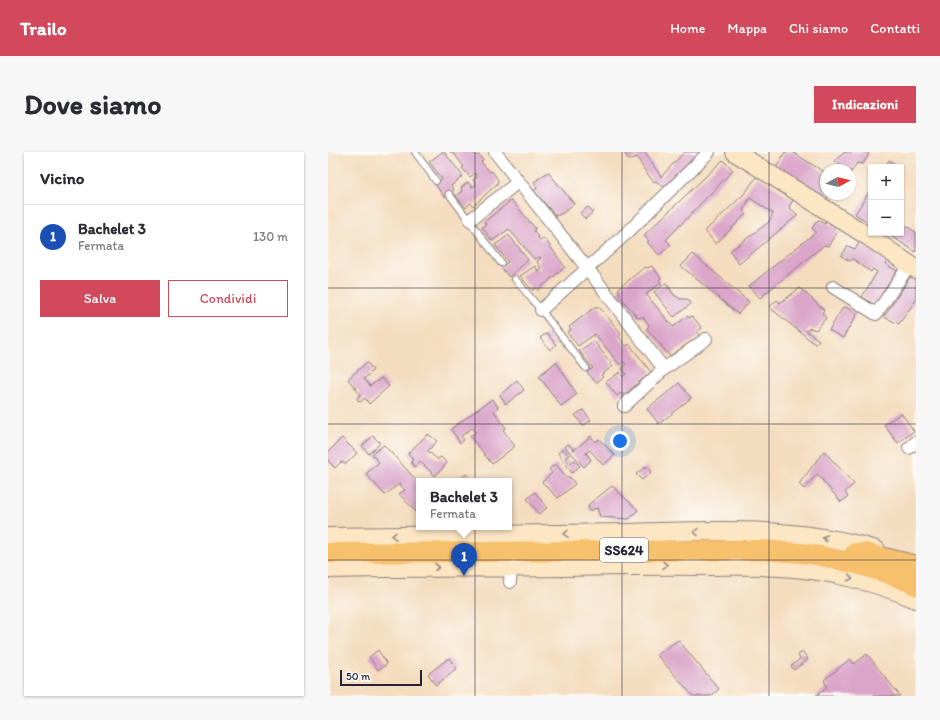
<!DOCTYPE html>
<html lang="it">
<head>
<meta charset="utf-8">
<style>
	:root { --surface:#fff; --page:#f7f7f7; --text:#2b2b33; --muted:#7c7c81; --line:#e1e1e2; --accent:#d1495b }
	body { margin:0; font-family:Itim,sans-serif; background:var(--page); color:var(--text) }
	.controls { position:absolute; right:12px; top:12px; display:grid; overflow:hidden; border-radius:0px; box-shadow:0 1px 3px #0004 }
	.controls button { width:36px; height:36px; display:grid; place-items:center; padding:0; border:0; border-bottom:1px solid var(--line); background:var(--surface); color:var(--text); font:20px sans-serif }
	.compass { position:absolute; left:492px; top:12px; width:36px; height:36px; border-radius:50%; background:var(--surface); box-shadow:0 1px 3px #0004; rotate:82deg }
	.scale { position:absolute; left:12px; bottom:10px; width:82px; box-sizing:border-box; padding-left:4px; border:2px solid #22223b; border-top:0; font-size:11px; line-height:14px; white-space:nowrap; color:#22223b; -webkit-text-stroke:3px #fdfcf7; paint-order:stroke }
	.you { position:absolute; left:292px; top:289px; width:14px; height:14px; margin:-10px; border:3px solid #fff; border-radius:50%; background:#1a73e8; box-shadow:0 0 0 6px #1a73e833 }
	.badge { display:grid; place-items:center; width:26px; height:26px; border-radius:50%; background:var(--accent); color:#fff; font-size:13px; font-weight:700 }
	.pin { position:absolute; translate:-50% -33px; filter:drop-shadow(0 1px 2px #0008) }
	.pin::after { content:''; position:absolute; top:21px; width:14px; height:12px; background:inherit; clip-path:polygon(0 0,100% 0,50% 100%) }
	.popup { position:absolute; left:88px; top:326px; width:96px; height:52px; box-sizing:border-box; display:grid; place-content:center; border-radius:0px; background:var(--surface); filter:drop-shadow(0 1px 3px #0005); font-size:13px; white-space:nowrap; color:var(--muted) }
	.popup b { font-size:15px; color:var(--text) }
	.popup::after { content:''; position:absolute; left:50%; top:100%; margin-left:-8px; border:8px solid transparent; border-top-color:var(--surface) }
	.list { margin:0; padding:0; list-style:none }
	h2 { display:flex; justify-content:space-between; align-items:center; height:52px; margin:0; padding:0 16px; font-size:17px }
	h2 small { font-size:13px; font-weight:400; color:var(--muted) }
	.list li { display:grid; grid-template-columns:26px 1fr auto; gap:12px; align-items:center; box-sizing:border-box; height:64px; padding:0 16px; border-top:1px solid var(--line) }
	.list b { display:block; font-size:15px; white-space:nowrap }
	.list p { margin:0; font-size:13px; white-space:nowrap; color:var(--muted) }
	.list em { font-size:13px; font-style:normal; color:var(--muted) }
	.actions { display:flex; gap:8px; padding:12px 16px }
	.actions a { flex:1; padding:9px 0; border:1px solid var(--accent); border-radius:0px; text-align:center; font-size:14px; color:var(--accent) }
	.actions .main { background:var(--accent); color:#fff }
	.map { position:relative; flex:none; width:588px; height:544px; overflow:hidden; border-radius:0px }
	header { display:flex; align-items:center; gap:24px; box-sizing:border-box; height:56px; padding:0 20px; background:var(--accent); color:#fff }
	header strong { font-size:19px }
	nav { display:flex; gap:22px; margin-inline-start:auto; font-size:14px }
	.intro { display:flex; align-items:center; justify-content:space-between; box-sizing:border-box; height:96px; padding:0 24px }
	h1 { margin:0; font-size:28px }
	.button { padding:10px 18px; border-radius:0px; background:var(--accent); color:#fff; font-size:14px; font-weight:700 }
	main { display:flex; gap:24px; padding:0 24px }
	aside { flex:1; background:var(--surface); border-radius:0px; box-shadow:0 1px 3px #0004 }
	.map>svg:first-child { display:block }
	.building { fill:#daa5c9 }
	.lines { fill:none; stroke-linecap:round; stroke-linejoin:round }
	.lane-casing { stroke:#8b7f7c; stroke-width:8 }
	.street-casing { stroke:#8b7f7c; stroke-width:14 }
	.secondary-casing { stroke:#8b7f7c; stroke-width:20 }
	.primary-casing { stroke:#8b7f7c; stroke-width:22 }
	.lane { stroke:#fff; stroke-width:6 }
	.street { stroke:#fff; stroke-width:12 }
	.secondary { stroke:#fce6c4; stroke-width:18 }
	.primary { stroke:#f7c06c; stroke-width:20 }
	.oneway { stroke:#9a8e86 }
	.grid { fill:none; stroke:#22223b; stroke-width:1; stroke-opacity:0.55 }
	.labels { text-anchor:middle; stroke-width:4; stroke-linejoin:round; paint-order:stroke }
	.shield { fill:#fdfcf7; stroke:#646373; stroke-width:1 }
	.shield-label { font-size:14px; font-weight:bold; fill:#22223b }
</style>
</head>
<body>
<header>
<strong>Trailo</strong>
<nav><a>Home</a><a>Mappa</a><a>Chi siamo</a><a>Contatti</a></nav>
</header>
<div class="intro"><h1>Dove siamo</h1><a class="button">Indicazioni</a></div>
<main>
<aside>
<h2>Vicino<small></small></h2>
<ul class="list">
<li><span class="badge" style="background:#1a4fb4">1</span><div><b>Bachelet 3</b><p>Fermata</p></div><em>130 m</em></li>
</ul>
<div class="actions"><a class="main">Salva</a><a>Condividi</a></div>
</aside>
<div class="map">
<svg width="588" height="544" viewBox="0 0 588 544">
	<rect width="100%" height="100%" fill="#fdfcf7"/>
	<filter id="ink" filterUnits="userSpaceOnUse"><feTurbulence type="fractalNoise" baseFrequency=".025" numOctaves="2"/><feDisplacementMap in="SourceGraphic" scale="8" xChannelSelector="R" yChannelSelector="G"/><feConvolveMatrix kernelMatrix="1 2 1 2 8 2 1 2 1" color-interpolation-filters="sRGB"/></filter>
	<filter id="wash" filterUnits="userSpaceOnUse"><feTurbulence type="fractalNoise" baseFrequency=".012" numOctaves="4" result="noise"/><feDisplacementMap in="SourceGraphic" scale="16" xChannelSelector="R" yChannelSelector="G"/><feGaussianBlur stdDeviation="0.9" result="paint"/><feColorMatrix in="noise" values="0 0 0 0 0 0 0 0 0 0 0 0 0 0 0 0 0 1.4 0 .05"/><feComposite in="paint" operator="in"/></filter>
	<g filter="url(#wash)">
		<rect width="100%" height="100%" fill="#f4dcbe"/>
		<g id="blocks">
			<!-- building -->
			<g class="building">
				<polygon points="114,0 116,0 135,24 123,34 126,38 116,45 107,32 114,27 101,10"/>
				<polygon points="122,0 145,0 148,4 151,3 155,8 153,10 162,20 164,19 170,28 169,32 145,54 142,51 138,56 128,44 134,39 133,36 140,30 144,35 148,33 145,28 149,25 147,21 142,25 134,16 136,15 127,3"/>
				<polygon points="296,0 317,0 333,25 356,0 375,0 338,37 328,29 326,30 317,19 309,5 301,8"/>
				<polygon points="457,0 464,0 498,21 498,42 501,42 498,49 448,16"/>
				<polygon points="517,0 537,0 541,2 535,12 529,11 522,22 522,18 508,18 512,13 506,9"/>
				<polygon points="395,8 405,18 338,88 343,93 331,103 319,90 321,89 316,83"/>
				<polygon points="561,8 571,15 557,15"/>
				<polygon points="220,20 246,52 235,61 228,64 206,39 209,36 206,30"/>
				<polygon points="429,24 465,48 461,55 470,63 411,112 402,99 441,70 445,61 422,46 415,58 418,62 388,92 377,79 417,41"/>
				<polygon points="543,37 543,72 527,62"/>
				<polygon points="182,49 185,50 207,76 206,79 212,88 216,86 237,115 210,138 207,136 204,138 192,124 207,114 210,119 213,116 209,110 213,106 211,105 206,107 181,77 164,89 154,75 158,73 156,70"/>
				<polygon points="260,55 265,60 257,67 252,61"/>
				<polygon points="490,68 497,72 498,70 511,77 500,94 496,93 432,146 421,134 488,80 484,76"/>
				<polygon points="573,71 588,80 588,100 558,81 573,81"/>
				<polygon points="181,83 200,108 181,125 173,116 180,110 167,93"/>
				<polygon points="532,90 559,108 557,112 569,119 547,153 534,145 549,120 545,117 543,120 525,107 522,109 513,104 520,94 527,97"/>
				<polygon points="365,102 421,150 410,162 353,114"/>
				<polygon points="324,114 333,126 331,128 333,131 318,142 345,175 360,164 361,166 364,164 374,176 369,180 371,184 342,204 319,177 321,173 315,165 310,166 291,143 291,136 317,115 319,116"/>
				<polygon points="583,124 588,127 588,148 571,172 556,165"/>
				<polygon points="338,131 346,143 353,147 359,147 363,152 346,165 326,140"/>
				<polygon points="472,136 496,158 494,161 498,166 488,178 482,176 478,179 491,188 487,192 441,155 449,148 452,151"/>
				<polygon points="516,154 529,162 515,186 501,178"/>
				<polygon points="267,155 271,155 293,181 291,185 298,194 301,192 323,220 296,243 292,241 289,244 278,230 292,220 295,225 298,222 294,216 298,212 296,210 292,213 267,182 250,194 239,180 243,178 241,175"/>
				<polygon points="219,181 228,193 222,198 212,186"/>
				<polygon points="266,189 285,214 273,223 275,225 268,231 259,220 265,216 251,199"/>
				<polygon points="39,210 45,218 36,227 42,234 53,226 61,234 41,252 37,246 32,250 29,247 32,242 20,227"/>
				<polygon points="228,210 249,242 233,254 211,224"/>
				<polygon points="189,228 196,238 178,252 172,243"/>
				<polygon points="351,231 363,246 331,272 319,257"/>
				<polygon points="164,247 170,255 166,259 178,276 175,278 187,294 164,312 142,284 148,280 144,276 133,284 136,288 132,291 123,277"/>
				<polygon points="255,258 263,268 255,274 247,263"/>
				<polygon points="573,261 586,279 570,291 556,273"/>
				<polygon points="100,282 109,289 100,299 109,307 113,305 119,311 107,324 92,309 87,315 83,310 85,307 80,301"/>
				<polygon points="45,284 52,291 41,302 34,294"/>
				<polygon points="263,284 267,290 271,287 287,303 275,313 262,298 258,301 263,308 256,315 237,295 240,292 246,298"/>
				<polygon points="14,286 29,301 18,312 13,310 7,316 0,309 0,300"/>
				<polygon points="56,293 91,331 91,363 71,342 77,338 71,332 57,343 38,322 51,310 44,302"/>
				<polygon points="235,297 241,303 237,306 242,312 246,308 252,314 244,321 230,301"/>
				<polygon points="496,299 526,332 517,340 520,345 513,350 489,322 476,337 471,332"/>
				<polygon points="228,312 238,325 242,325 247,332 230,346 214,330 224,321 221,317"/>
				<polygon points="318,314 323,320 314,328 308,322"/>
				<polygon points="138,322 143,329 130,329"/>
				<polygon points="284,334 310,358 301,367 272,365 269,356 261,359 260,353"/>
				<polygon points="207,340 219,356 211,362 199,347"/>
				<polygon points="350,488 391,537 383,544 365,544 329,503"/>
				<polygon points="50,498 59,512 50,518 41,505"/>
				<polygon points="475,500 480,507 466,518 463,514 472,507 470,503"/>
				<polygon points="539,502 572,544 487,544 499,535 496,528 522,507 526,512"/>
				<polygon points="121,506 129,517 108,533 100,522"/>
			</g>
		</g>
	</g>
	<g filter="url(#ink)">
		<use href="#blocks" fill-opacity="0" stroke="#8b7f7c" stroke-width="1"/>
		<g class="lines">
			<defs>
				<g id="lane">
					<polyline points="87,0 108,29"/>
					<polyline points="121,42 173,111"/>
					<polyline points="187,127 213,158 258,216"/>
				</g>
				<g id="street">
					<polyline points="167,0 259,116 336,217"/>
					<polyline points="142,68 190,30"/>
					<polyline points="505,135 548,162 582,112"/>
					<polyline points="213,158 300,80 381,0"/>
					<polyline points="296,254 336,217 378,187"/>
					<polyline points="581,296 588,290"/>
					<polyline points="182,430 183,416"/>
				</g>
				<g id="secondary">
					<polyline points="407,0 541,85 588,117"/>
					<path d="M0 385C99 384 197 382 296 381 379 379 468 373 548 398"/>
					<path d="M0 417C78 415 155 416 233 415 283 414 333 413 384 414 407 414 430 413 453 415 496 417 549 430 588 447"/>
				</g>
				<g id="primary">
					<path d="M0 401 434 398C449 399 465 400 481 402 517 408 554 418 588 433"/>
					<polyline points="527,401 536,401 588,414"/>
				</g>
			</defs>
			<!-- lane casing -->
			<use href="#lane" class="lane-casing"/>
			<!-- street casing -->
			<use href="#street" class="street-casing"/>
			<!-- secondary casing -->
			<use href="#secondary" class="secondary-casing"/>
			<!-- primary casing -->
			<use href="#primary" class="primary-casing"/>
			<!-- lane -->
			<use href="#lane" class="lane"/>
			<!-- street -->
			<use href="#street" class="street"/>
			<!-- secondary -->
			<use href="#secondary" class="secondary"/>
			<!-- primary -->
			<use href="#primary" class="primary"/>
		</g>
		<!-- one-way arrows -->
		<defs><path id="oneway-chevron" d="M-2-3.5L2.5 0L-2 3.5" fill="none" stroke-width="1.6" stroke-linecap="round" stroke-linejoin="round"/></defs>
		<g class="oneway">
			<use href="#oneway-chevron" transform="translate(368 380) rotate(179)"/>
			<use href="#oneway-chevron" transform="translate(238 382) rotate(179)"/>
			<use href="#oneway-chevron" transform="translate(66 384) rotate(179)"/>
			<use href="#oneway-chevron" transform="translate(497 386) rotate(-172)"/>
			<use href="#oneway-chevron" transform="translate(337 413)"/>
			<use href="#oneway-chevron" transform="translate(109 415)"/>
			<use href="#oneway-chevron" transform="translate(522 426) rotate(12)"/>
		</g>
	</g>
	<!-- grid -->
	<path class="grid" d="M147 0V544M294 0V544M441 0V544M0 136H588M0 272H588M0 408H588"/>
	<g class="labels">
		<!-- shield labels -->
		<rect class="shield" x="272" y="386" width="48" height="24" rx="3"/>
		<g class="shield-label">
			<text x="296" y="403">SS624</text>
		</g>
	</g>
</svg>
<div class="controls">
<button>+</button>
<button>−</button>
</div>
<svg class="compass" viewBox="-18 -18 36 36"><path d="M0-13l5 13h-10z" fill="#e53935"/><path d="M0 13l5-13h-10z" fill="#7c7c81"/></svg>
<div class="scale">50 m</div>
<div class="you"></div>
<div class="pin badge" style="left:136px;top:424px;background:#1a4fb4">1</div>
<div class="popup"><b>Bachelet 3</b>Fermata</div>
</div>
</main>
</body>
</html>
